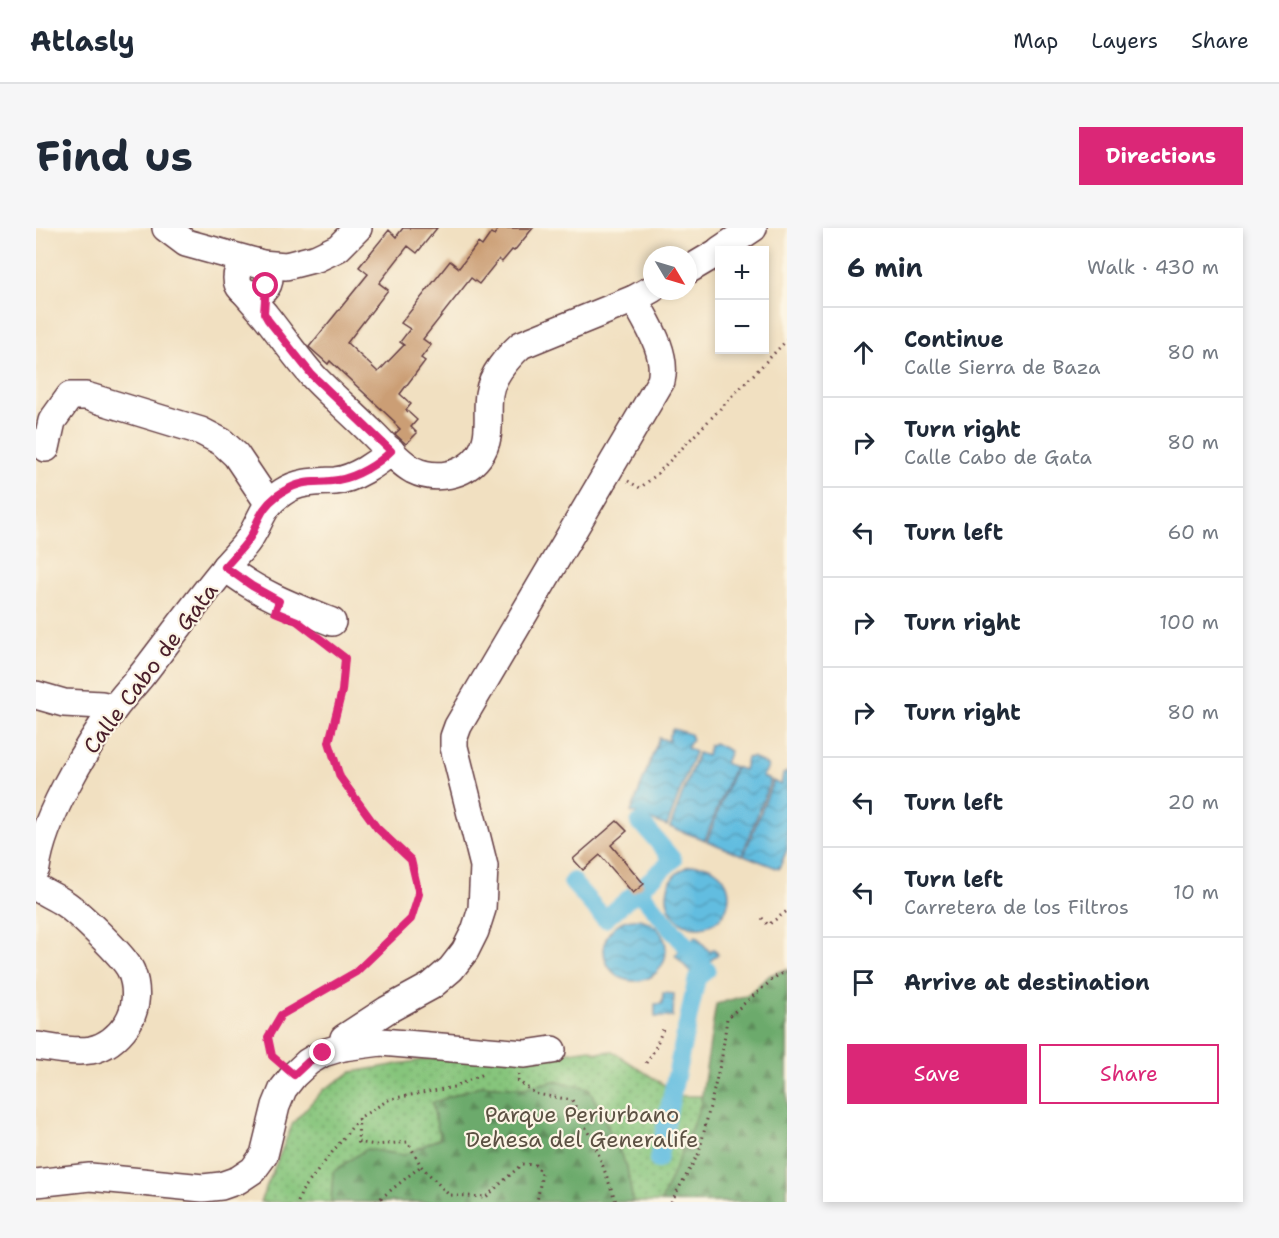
<!DOCTYPE html>
<html lang="en">
<head>
<meta charset="utf-8">
<style>
	:root { --surface:#fff; --page:#f6f6f7; --text:#1f2937; --muted:#747a83; --line:#e0e1e3; --accent:#db2777 }
	body { margin:0; font-family:"Shantell Sans",sans-serif; background:var(--page); color:var(--text) }
	.controls { position:absolute; right:18px; top:18px; display:grid; overflow:hidden; border-radius:0px; box-shadow:0 3px 9px #0003 }
	.controls button { width:54px; height:54px; display:grid; place-items:center; padding:0; border:0; border-bottom:2px solid var(--line); background:var(--surface); color:var(--text); font:30px sans-serif }
	.compass { position:absolute; left:607px; top:18px; width:54px; height:54px; border-radius:50%; background:var(--surface); box-shadow:0 3px 9px #0003; rotate:128deg }
	.stop { position:absolute; width:18px; height:18px; margin:-14px; border:4px solid #db2777; border-radius:50%; background:#fff }
	.stop.end { background:#db2777; border-color:#fff; box-shadow:0 2px 6px #0008 }
	.list { margin:0; padding:0; list-style:none }
	h2 { display:flex; justify-content:space-between; align-items:center; height:78px; margin:0; padding:0 24px; font-size:26px }
	h2 small { font-size:20px; font-weight:400; color:var(--muted) }
	.list li { display:grid; grid-template-columns:39px 1fr auto; gap:18px; align-items:center; box-sizing:border-box; height:90px; padding:0 24px; border-top:2px solid var(--line) }
	.list b { display:block; font-size:22px; white-space:nowrap }
	.list p { margin:0; font-size:20px; white-space:nowrap; color:var(--muted) }
	.list em { font-size:20px; font-style:normal; color:var(--muted) }
	.actions { display:flex; gap:12px; padding:18px 24px }
	.actions a { flex:1; padding:14px 0; border:2px solid var(--accent); border-radius:0px; text-align:center; font-size:21px; color:var(--accent) }
	.actions .main { background:var(--accent); color:#fff }
	.icon { flex:none; width:33px; height:33px; fill:none; stroke:currentColor; stroke-width:2; stroke-linecap:round; stroke-linejoin:round }
	.map { position:relative; flex:none; width:751px; height:974px; overflow:hidden; border-radius:0px }
	header { display:flex; align-items:center; gap:36px; box-sizing:border-box; height:84px; padding:0 30px; background:var(--surface); border-bottom:2px solid var(--line) }
	header strong { font-size:28px }
	nav { display:flex; gap:33px; margin-inline-start:auto; font-size:21px }
	.intro { display:flex; align-items:center; justify-content:space-between; box-sizing:border-box; height:144px; padding:0 36px }
	h1 { margin:0; font-size:42px }
	.button { padding:15px 27px; border-radius:0px; background:var(--accent); color:#fff; font-size:21px; font-weight:700 }
	main { display:flex; gap:36px; padding:0 36px }
	aside { flex:1; background:var(--surface); border-radius:0px; box-shadow:0 3px 9px #0003 }
	.map>svg:first-child { display:block }
	.grass { fill:url(#grass-dots); stroke:#687254; stroke-width:1.5 }
	.forest { fill:url(#forest-firs); stroke:#5b644c; stroke-width:1.5 }
	.water { fill:url(#water-waves); stroke:#566e86; stroke-width:1.5 }
	.lines { fill:none; stroke-linecap:round; stroke-linejoin:round }
	.canal { stroke:#62bde0; stroke-width:18 }
	.building { fill:#cb9e75 }
	.minor-casing { stroke:#633c42; stroke-width:30 }
	.path { stroke:#633c42; stroke-width:3; stroke-dasharray:1.5 4.5; stroke-linecap:butt }
	.minor { stroke:#fff; stroke-width:27 }
	.route { stroke:#db2777; stroke-width:8 }
	.labels { text-anchor:middle; stroke-width:4.5; stroke-linejoin:round; paint-order:stroke }
	.street-label { font-size:22px; fill:#4a1f2b; stroke:#fcf5e5 }
	.park-label { font-size:22px; fill:#5c5143; stroke:#fcf5e5 }
</style>
</head>
<body>
<header>
<strong>Atlasly</strong>
<nav><a>Map</a><a>Layers</a><a>Share</a></nav>
</header>
<div class="intro"><h1>Find us</h1><a class="button">Directions</a></div>
<main>
<div class="map">
<svg width="751" height="974" viewBox="0 0 751 974">
	<defs>
		<pattern id="grass-dots" width="8" height="8" patternUnits="userSpaceOnUse" patternTransform="scale(1.5)"><rect width="8" height="8" fill="#86c57c"/><path d="M2 2h.1M6 6h.1" fill="none" stroke="#709f66" stroke-width="1.8" stroke-linecap="round"/></pattern>
		<pattern id="forest-firs" width="22" height="20" patternUnits="userSpaceOnUse" patternTransform="scale(1.5)"><rect width="22" height="20" fill="#6caa6c"/><path d="M5 1l3.5 6h-7zM16 11l3.5 6h-7z" fill="#5b8a59"/></pattern>
		<pattern id="water-waves" width="16" height="10" patternUnits="userSpaceOnUse" patternTransform="scale(1.5)"><rect width="16" height="10" fill="#62bde0"/><path d="M0 5q4-4 8 0t8 0" fill="none" stroke="#5399b6"/></pattern>
	</defs>
	<rect width="100%" height="100%" fill="#fcf5e5"/>
	<filter id="ink" filterUnits="userSpaceOnUse"><feTurbulence type="fractalNoise" baseFrequency=".0167" numOctaves="2"/><feDisplacementMap in="SourceGraphic" scale="12" xChannelSelector="R" yChannelSelector="G"/><feConvolveMatrix kernelMatrix="1 2 1 2 8 2 1 2 1" color-interpolation-filters="sRGB"/></filter>
	<filter id="wash" filterUnits="userSpaceOnUse"><feTurbulence type="fractalNoise" baseFrequency=".008" numOctaves="4" result="noise"/><feDisplacementMap in="SourceGraphic" scale="24" xChannelSelector="R" yChannelSelector="G"/><feGaussianBlur stdDeviation="1.35" result="paint"/><feColorMatrix in="noise" values="0 0 0 0 0 0 0 0 0 0 0 0 0 0 0 0 0 1.4 0 .05"/><feComposite in="paint" operator="in"/></filter>
	<g filter="url(#wash)">
		<rect width="100%" height="100%" fill="#f1e0c1"/>
		<!-- grass -->
		<polygon class="grass" points="554,821 561,825 576,823 645,868 669,868 751,974 224,974 257,895 287,862 316,844 410,828 495,830"/>
		<!-- forest -->
		<g class="forest">
			<polygon points="751,741 751,974 625,974 664,879 680,776 711,767 734,747"/>
			<polygon points="518,853 553,860 591,939 597,974 295,974 297,944 330,921 368,927 404,910 396,875 446,857 488,860"/>
		</g>
		<!-- water -->
		<g class="water">
			<polygon points="637,501 654,506 656,512 651,520 659,524 631,598 595,584 623,510 633,513 633,507"/>
			<polygon points="678,515 694,523 689,535 698,539 669,612 634,599 662,525 671,528 673,518"/>
			<polygon points="716,529 731,537 732,540 726,549 735,552 706,627 671,613 699,539 708,542 711,530"/>
			<polygon points="751,544 751,621 743,641 708,627 737,553 745,557 747,546"/>
			<circle cx="662" cy="668" r="31"/>
			<circle cx="599" cy="722" r="31"/>
			<polygon points="660,708 674,724 678,721 682,726 658,748 639,727"/>
			<polygon points="627,765 638,766 637,789 619,789 619,776 626,776"/>
		</g>
		<g class="lines">
			<!-- canal -->
			<g class="canal">
				<polyline points="537,653 536,654 569,691 637,632 605,594 603,595"/>
				<polyline points="602,662 671,742 661,750 622,932"/>
			</g>
		</g>
		<g id="blocks">
			<!-- building -->
			<g class="building">
				<polygon points="367,0 401,0 381,25 372,18 343,55 352,62 311,115 342,144 368,117 364,114 374,101 365,95 414,33 423,40 442,15 446,18 455,5 458,7 463,0 497,0 478,23 476,22 466,34 463,31 443,56 435,50 387,111 395,117 385,130 389,133 364,166 375,176 370,182 381,192 375,199 381,205 370,216 359,206 364,201 358,195 359,194 294,133 292,136 273,119 332,46 323,39 353,2 360,9"/>
				<polygon points="581,593 591,603 575,617 608,656 597,665 564,627 547,642 537,631"/>
			</g>
		</g>
	</g>
	<g filter="url(#ink)">
		<use href="#blocks" fill-opacity="0" stroke="#633c42" stroke-width="1.5"/>
		<g class="lines">
			<defs>
				<g id="minor">
					<polyline points="130,0 150,15 219,34"/>
					<polyline points="684,22 717,0"/>
					<circle cx="217" cy="50" r="16"/>
					<polyline points="225,36 250,38 281,30 302,20 322,0"/>
					<polyline points="652,42 684,23"/>
					<path d="M208 63C215 71 222 79 229 87 245 107 260 129 277 148 295 167 315 184 333 202 347 215 361 233 377 242 399 253 428 248 443 228 457 209 450 188 453 166 456 146 471 130 485 117L598 71 616 61"/>
					<polyline points="10,220 16,193 34,168 50,168 165,203 186,214 200,227 233,276"/>
					<path d="M189 339C221 365 258 379 296 394"/>
					<polyline points="0,467 28,475 66,477 78,480"/>
					<path d="M0 640C6 592 49 521 77 482 87 468 99 456 109 443 135 409 160 375 187 342 195 331 206 322 213 311 226 292 225 278 247 264 264 253 281 254 299 253 318 251 341 236 355 223"/>
					<path d="M0 659C9 665 19 669 28 675 42 684 89 729 95 743 102 760 101 781 91 796 82 809 70 819 55 822 37 825 18 820 0 818"/>
					<path d="M307 819 308 810 351 782 395 758 415 741 429 723 439 703 446 681 448 638 418 519V509L422 498 625 153C632 125 611 95 598 71"/>
					<polyline points="0,955 54,949 167,960 185,958 202,952 217,942 228,927 240,878 247,861 258,847 272,834 287,825 307,819 345,814 489,826 516,822"/>
				</g>
			</defs>
			<!-- minor casing -->
			<use href="#minor" class="minor-casing"/>
			<!-- path -->
			<g class="path">
				<polyline points="592,253 604,260 619,248 751,112"/>
				<polyline points="726,690 732,697 751,683"/>
				<polyline points="243,834 236,828 232,809 245,787 320,744 375,691 383,666 375,632 341,600 305,549 293,514 306,463 309,430 291,416"/>
				<polyline points="610,835 618,823 627,801"/>
				<polyline points="483,846 482,853 500,866 536,872 561,922 580,974"/>
				<polyline points="323,890 322,914 340,917 372,914 385,938 413,967 450,969 486,936 499,937 506,945 501,974"/>
				<polyline points="262,974 266,963 323,890 354,871 418,859 449,845"/>
				<polyline points="340,974 385,938"/>
				<polyline points="635,974 663,925 686,828 691,790 742,747 751,744"/>
			</g>
			<!-- minor -->
			<use href="#minor" class="minor"/>
		</g>
	</g>
	<g class="lines" filter="url(#ink)">
		<!-- route -->
		<path class="route" d="M230 58 228 85 232 92 276 147 355 223C342 236 321 249 302 252 281 256 270 250 248 263 238 269 228 279 223 290 219 297 218 304 213 311 206 321 197 330 189 339L216 358 243 373 239 384 261 393 309 430 306 463 293 514 304 549 341 600 375 632 383 666 375 691 320 744 245 787 232 809 236 828 258 847 272 834 287 825"/>
	</g>
	<g class="labels">
		<!-- street labels -->
		<g class="street-label">
			<text transform="translate(114 440) rotate(-53)" y="8">Calle Cabo de Gata</text>
		</g>
		<!-- park labels -->
		<g class="park-label">
			<text x="546" y="894">Parque Periurbano<tspan x="546" dy="25">Dehesa del Generalife</tspan></text>
		</g>
	</g>
</svg>
<div class="controls">
<button>+</button>
<button>−</button>
</div>
<svg class="compass" viewBox="-18 -18 36 36"><path d="M0-13l5 13h-10z" fill="#e53935"/><path d="M0 13l5-13h-10z" fill="#747a83"/></svg>
<div class="stop" style="left:230px;top:58px"></div>
<div class="stop end" style="left:287px;top:825px"></div>
</div>
<aside>
<h2>6 min<small>Walk · 430 m</small></h2>
<ul class="list">
<li><svg class="icon" aria-label="ahead" viewBox="0 0 24 24"><path d="M12 20V5M6 11l6-6 6 6"/></svg><div><b>Continue</b><p>Calle Sierra de Baza</p></div><em>80 m</em></li>
<li><svg class="icon" aria-label="right" viewBox="0 0 24 24"><path d="M7 20v-9h11M14 6l5 5-5 5"/></svg><div><b>Turn right</b><p>Calle Cabo de Gata</p></div><em>80 m</em></li>
<li><svg class="icon" aria-label="left" viewBox="0 0 24 24"><path d="M17 20v-9H6M10 6l-5 5 5 5"/></svg><div><b>Turn left</b></div><em>60 m</em></li>
<li><svg class="icon" aria-label="right" viewBox="0 0 24 24"><path d="M7 20v-9h11M14 6l5 5-5 5"/></svg><div><b>Turn right</b></div><em>100 m</em></li>
<li><svg class="icon" aria-label="right" viewBox="0 0 24 24"><path d="M7 20v-9h11M14 6l5 5-5 5"/></svg><div><b>Turn right</b></div><em>80 m</em></li>
<li><svg class="icon" aria-label="left" viewBox="0 0 24 24"><path d="M17 20v-9H6M10 6l-5 5 5 5"/></svg><div><b>Turn left</b></div><em>20 m</em></li>
<li><svg class="icon" aria-label="left" viewBox="0 0 24 24"><path d="M17 20v-9H6M10 6l-5 5 5 5"/></svg><div><b>Turn left</b><p>Carretera de los Filtros</p></div><em>10 m</em></li>
<li><svg class="icon" aria-label="arrive" viewBox="0 0 24 24"><path d="M6 21V4h12l-3 4 3 4H6"/></svg><div><b>Arrive at destination</b></div></li>
</ul>
<div class="actions"><a class="main">Save</a><a>Share</a></div>
</aside>
</main>
</body>
</html>
